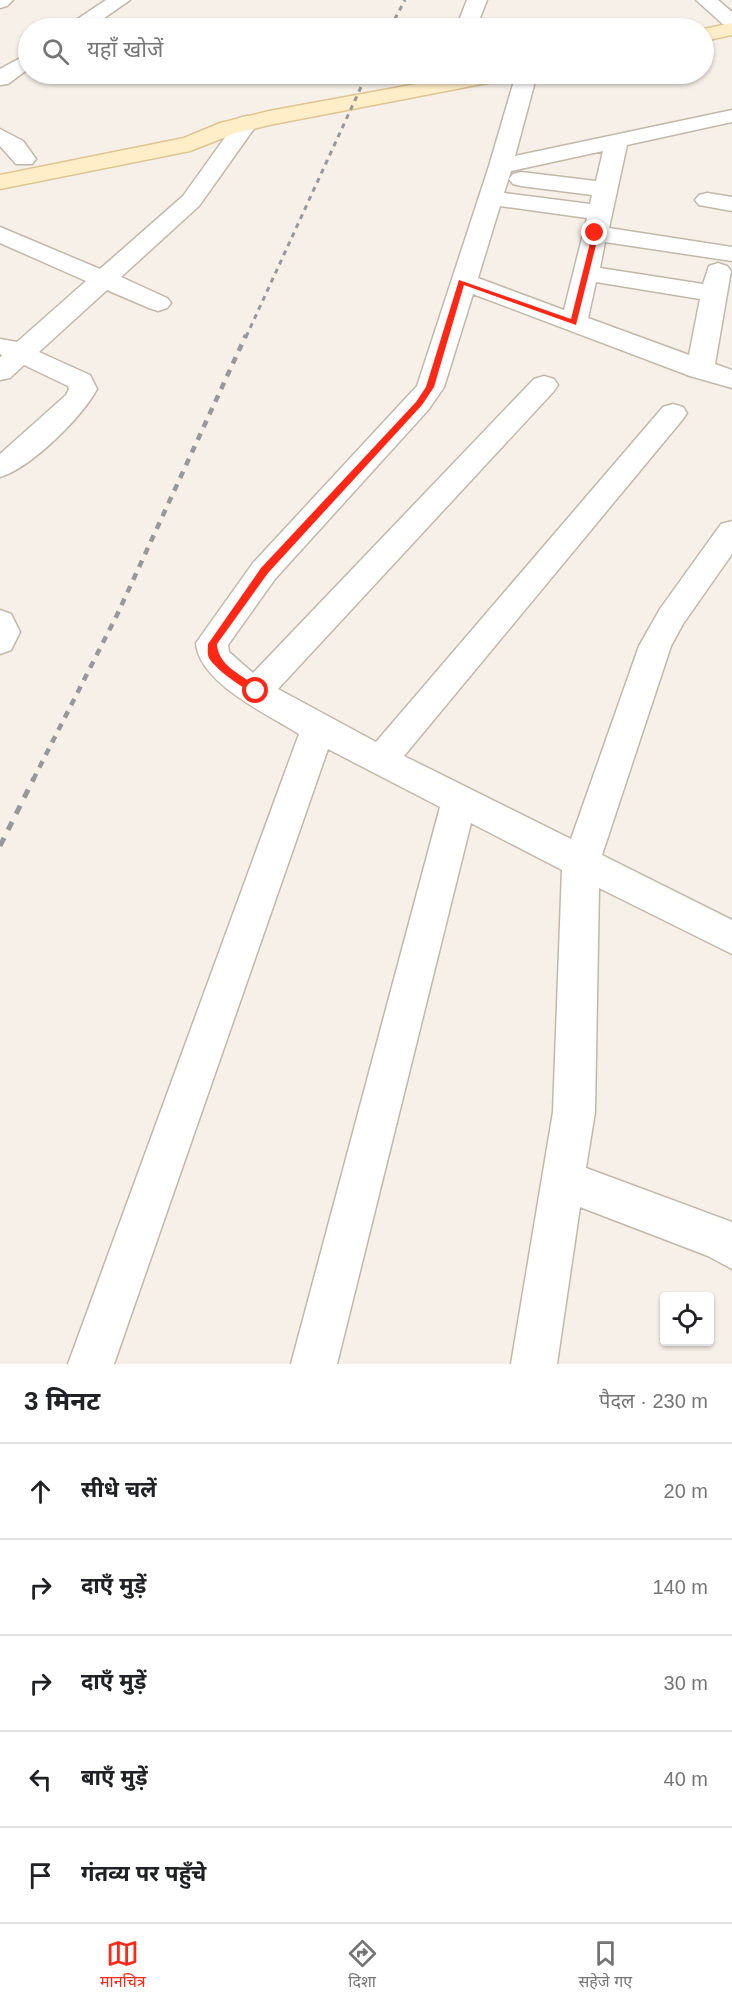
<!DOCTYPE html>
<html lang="hi">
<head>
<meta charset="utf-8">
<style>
	:root { --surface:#fff; --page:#f2f2f2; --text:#202124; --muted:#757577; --line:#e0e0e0; --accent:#ff2715 }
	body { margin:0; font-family:Arial,"Noto Sans Devanagari",sans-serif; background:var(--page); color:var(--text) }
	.controls { position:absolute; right:18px; bottom:18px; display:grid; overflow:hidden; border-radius:6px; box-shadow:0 2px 4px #0004 }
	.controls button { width:54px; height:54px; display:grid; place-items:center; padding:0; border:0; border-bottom:2px solid var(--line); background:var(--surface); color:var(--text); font:30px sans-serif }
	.stop { position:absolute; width:18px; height:18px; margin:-14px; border:4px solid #ff2715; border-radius:50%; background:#fff }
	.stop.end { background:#ff2715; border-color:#fff; box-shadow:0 2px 6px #0008 }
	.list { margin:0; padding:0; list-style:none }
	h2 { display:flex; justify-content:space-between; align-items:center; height:78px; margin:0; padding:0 24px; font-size:26px }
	h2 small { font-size:20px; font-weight:400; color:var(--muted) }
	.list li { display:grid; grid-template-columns:39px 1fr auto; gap:18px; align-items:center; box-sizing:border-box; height:96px; padding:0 24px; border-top:2px solid var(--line) }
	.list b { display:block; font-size:22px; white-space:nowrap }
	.list em { font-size:20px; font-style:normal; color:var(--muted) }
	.icon { flex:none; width:33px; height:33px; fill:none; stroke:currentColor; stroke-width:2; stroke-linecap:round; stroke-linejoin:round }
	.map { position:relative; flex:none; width:732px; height:1364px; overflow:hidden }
	.search { position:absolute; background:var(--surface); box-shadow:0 2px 4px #0004; left:18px; right:18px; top:18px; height:66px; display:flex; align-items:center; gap:15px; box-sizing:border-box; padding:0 21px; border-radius:33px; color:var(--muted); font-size:22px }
	.sheet { height:558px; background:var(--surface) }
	nav { display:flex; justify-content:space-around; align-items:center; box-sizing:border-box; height:84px; border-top:2px solid var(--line); background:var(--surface); font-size:16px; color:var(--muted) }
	nav a { display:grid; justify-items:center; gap:3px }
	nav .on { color:var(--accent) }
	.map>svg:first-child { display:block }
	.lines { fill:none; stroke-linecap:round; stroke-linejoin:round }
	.street-casing { stroke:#c2b8a9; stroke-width:3 }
	.secondary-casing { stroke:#dec594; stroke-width:3 }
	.street { fill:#fff; fill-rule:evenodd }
	.secondary { fill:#ffeec8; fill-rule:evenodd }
	.rail-far2 { stroke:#989898; stroke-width:3; stroke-dasharray:5 5; stroke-linecap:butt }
	.rail-far1 { stroke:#989898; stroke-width:4.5; stroke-dasharray:7 7; stroke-linecap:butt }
	.rail { stroke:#989898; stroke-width:5; stroke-dasharray:9 9; stroke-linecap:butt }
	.route { fill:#ff2715 }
</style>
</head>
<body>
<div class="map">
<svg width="732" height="1364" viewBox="0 0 732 1364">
	<rect width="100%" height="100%" fill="#f6f0e8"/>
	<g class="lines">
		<defs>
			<g id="street">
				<polygon points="0,0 13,0 7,6 0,8"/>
				<polygon points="106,0 130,0 90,28 67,28 70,24"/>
				<polygon points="467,0 487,0 476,28 456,28"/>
				<polygon points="696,0 718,0 732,12 732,28 725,26"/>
				<polygon points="28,54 28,69 8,84 0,85 0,69"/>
				<path d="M516 74H537L515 156 732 110V122L627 145 609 228 732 247V261L605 242 600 268 703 284 709 266 718 263 727 266 731 271 715 364 732 370V388L690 376 473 294 444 387 429 409 275 579 228 645 229 652 253 673 534 379 544 376 554 379 558 385 554 391 278 689 376 742 663 407 673 404 683 407 687 413 683 419 404 756 571 839 639 646 660 609 721 524 732 521V554L683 624 671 646 602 855 732 920V954L599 888 595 1112 586 1168 732 1222V1269L708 1256 580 1207 557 1364H511L553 1112 562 870 471 823 337 1364H291L440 807 328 749 114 1364H68L299 734C267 714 199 683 196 643L253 563 417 386 489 166ZM603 151 596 181 521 172 513 174 509 179 513 184 521 186 592 195 590 204 504 193 511 171ZM500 206 587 218 564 310 478 278ZM596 282 700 299 689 355 588 318Z"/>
				<path d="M247 116 255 118 258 123 199 206 121 277 167 298 171 303 167 308 158 311 149 308 107 290 39 352 90 375 97 389C82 417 31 468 0 477V454L66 395 69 389 68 386 24 365 10 378 0 380V358L2 355 0 354V339L17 342 86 281 0 243V227L100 269 183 196 239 118Z"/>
				<polygon points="0,129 23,141 36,159 32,164 16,164 0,146"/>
				<polygon points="707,193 732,197 732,211 699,205 695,200 699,195"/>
				<polygon points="0,610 11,614 20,632 11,650 0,654"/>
			</g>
			<g id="secondary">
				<polygon points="732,23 732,35 704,41 704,29"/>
				<polygon points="471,74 514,74 511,79 503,80 269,125 236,133 190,151 0,189 0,175 184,138 220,123 269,111"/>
			</g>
		</defs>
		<!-- street casing -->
		<use href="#street" class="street-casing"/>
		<!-- secondary casing -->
		<use href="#secondary" class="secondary-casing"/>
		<!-- street -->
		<use href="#street" class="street"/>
		<!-- secondary -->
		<use href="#secondary" class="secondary"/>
		<!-- rail-far2 -->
		<g class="rail-far2">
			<polyline points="390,28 405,0"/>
			<polyline points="246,337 367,74"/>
		</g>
		<!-- rail-far1 -->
		<polyline class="rail-far1" points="33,780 117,615 246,335"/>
		<!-- rail -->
		<polyline class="rail" points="0,846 34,778"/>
	</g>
	<!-- route -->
	<path class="route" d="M593 231 599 233 576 325 464 285 434 387 422 405 268 573 217 644C218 666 243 676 260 688V693C249 695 214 668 209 658 207 654 208 648 208 644L261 568 416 402 426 387 459 280 571 319Z"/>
</svg>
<div class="controls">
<button><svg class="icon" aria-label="locate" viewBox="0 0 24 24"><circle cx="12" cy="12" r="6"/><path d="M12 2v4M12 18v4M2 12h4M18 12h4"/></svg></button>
</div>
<div class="stop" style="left:256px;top:691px"></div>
<div class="stop end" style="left:595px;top:233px"></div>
<div class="search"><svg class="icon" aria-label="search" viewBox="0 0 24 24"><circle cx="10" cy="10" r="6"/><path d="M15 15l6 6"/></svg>यहाँ खोजें</div>
</div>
<section class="sheet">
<h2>3 मिनट<small>पैदल · 230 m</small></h2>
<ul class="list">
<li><svg class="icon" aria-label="ahead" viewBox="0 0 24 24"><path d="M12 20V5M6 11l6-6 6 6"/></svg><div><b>सीधे चलें</b></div><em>20 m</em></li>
<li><svg class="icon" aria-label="right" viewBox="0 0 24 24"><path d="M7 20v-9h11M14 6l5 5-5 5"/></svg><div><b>दाएँ मुड़ें</b></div><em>140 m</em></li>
<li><svg class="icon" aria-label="right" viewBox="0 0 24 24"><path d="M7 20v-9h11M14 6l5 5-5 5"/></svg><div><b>दाएँ मुड़ें</b></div><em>30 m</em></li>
<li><svg class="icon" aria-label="left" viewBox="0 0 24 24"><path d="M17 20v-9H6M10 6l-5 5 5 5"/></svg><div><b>बाएँ मुड़ें</b></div><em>40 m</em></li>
<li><svg class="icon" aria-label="arrive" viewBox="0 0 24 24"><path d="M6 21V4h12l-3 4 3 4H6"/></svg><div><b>गंतव्य पर पहुँचे</b></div></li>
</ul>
</section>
<nav>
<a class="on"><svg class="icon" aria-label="map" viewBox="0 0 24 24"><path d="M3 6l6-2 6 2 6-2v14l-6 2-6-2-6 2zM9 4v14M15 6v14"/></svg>मानचित्र</a>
<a><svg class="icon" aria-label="directions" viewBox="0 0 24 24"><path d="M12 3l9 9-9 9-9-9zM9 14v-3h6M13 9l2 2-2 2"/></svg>दिशा</a>
<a><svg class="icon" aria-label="saved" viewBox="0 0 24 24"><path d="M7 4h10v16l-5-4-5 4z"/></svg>सहेजे गए</a>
</nav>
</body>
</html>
